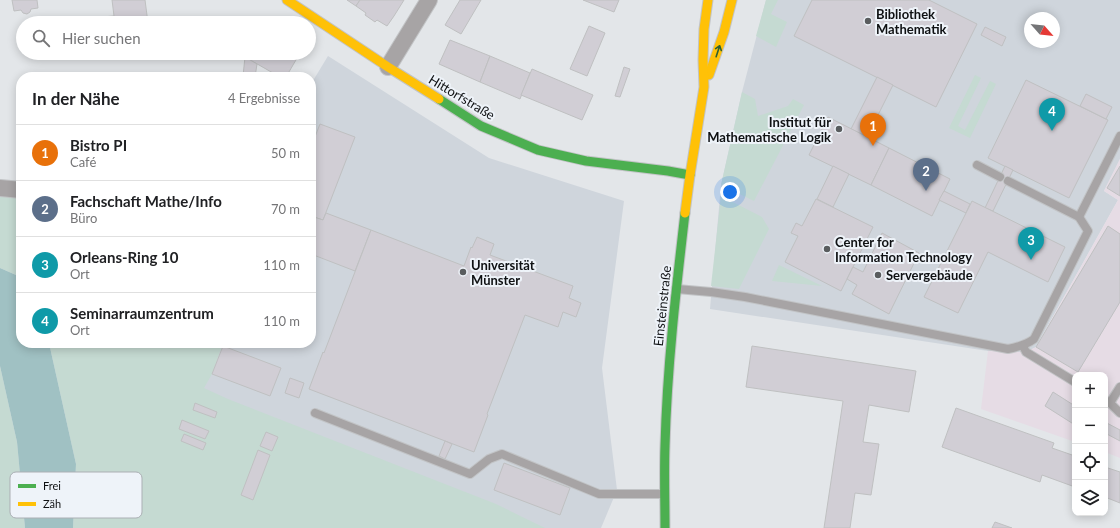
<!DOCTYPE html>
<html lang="de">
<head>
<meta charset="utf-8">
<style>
	:root { --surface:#fff; --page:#f2f2f2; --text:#202124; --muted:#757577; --line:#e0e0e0; --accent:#b45309 }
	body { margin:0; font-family:Lato,sans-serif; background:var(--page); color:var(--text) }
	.controls { position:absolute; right:12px; bottom:12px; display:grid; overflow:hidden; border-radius:8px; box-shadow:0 2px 10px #0003 }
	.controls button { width:36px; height:36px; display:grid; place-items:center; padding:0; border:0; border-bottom:1px solid var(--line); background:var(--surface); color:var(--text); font:20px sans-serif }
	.compass { position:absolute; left:1024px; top:12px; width:36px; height:36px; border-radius:50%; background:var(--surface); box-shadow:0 2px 10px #0003; rotate:117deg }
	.you { position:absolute; left:730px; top:192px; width:14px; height:14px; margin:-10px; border:3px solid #fff; border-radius:50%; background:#1a73e8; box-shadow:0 0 0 6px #1a73e833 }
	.badge { display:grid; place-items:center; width:26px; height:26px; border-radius:50%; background:var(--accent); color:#fff; font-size:13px; font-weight:700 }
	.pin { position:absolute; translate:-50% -33px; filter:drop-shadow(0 1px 2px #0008) }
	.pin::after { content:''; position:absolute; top:21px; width:14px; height:12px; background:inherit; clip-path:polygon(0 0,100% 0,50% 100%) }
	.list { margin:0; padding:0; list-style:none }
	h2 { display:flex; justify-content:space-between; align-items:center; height:52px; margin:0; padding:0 16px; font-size:17px }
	h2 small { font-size:13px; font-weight:400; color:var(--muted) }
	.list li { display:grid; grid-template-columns:26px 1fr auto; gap:12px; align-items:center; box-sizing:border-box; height:56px; padding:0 16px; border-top:1px solid var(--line) }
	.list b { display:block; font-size:15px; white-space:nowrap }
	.list p { margin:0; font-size:13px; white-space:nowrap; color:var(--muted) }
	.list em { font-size:13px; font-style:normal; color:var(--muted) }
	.icon { flex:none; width:22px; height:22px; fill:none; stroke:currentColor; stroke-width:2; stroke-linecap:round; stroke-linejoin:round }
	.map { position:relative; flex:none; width:1120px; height:528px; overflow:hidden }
	.search { position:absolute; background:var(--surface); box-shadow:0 2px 10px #0003; left:16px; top:16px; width:300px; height:44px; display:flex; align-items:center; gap:10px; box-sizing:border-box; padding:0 14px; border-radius:22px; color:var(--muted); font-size:15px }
	.panel { position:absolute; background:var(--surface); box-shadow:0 2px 10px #0003; left:16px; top:72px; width:300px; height:276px; border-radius:16px }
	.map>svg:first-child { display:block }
	.built { fill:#cfd5dc; fill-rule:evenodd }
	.industrial { fill:#e6dce5 }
	.green { fill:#c5dad2 }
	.water { fill:#a0c1c3 }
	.building { fill:#d1ced5; stroke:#bfc0c1 }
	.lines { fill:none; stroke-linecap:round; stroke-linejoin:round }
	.lane-casing { stroke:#c2c4c6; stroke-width:10 }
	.street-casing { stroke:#c2c4c6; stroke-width:18 }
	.fast-casing { stroke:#c2c4c6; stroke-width:11 }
	.slow-casing { stroke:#c2c4c6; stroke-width:11 }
	.lane { stroke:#a7a4a5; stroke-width:8 }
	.street { stroke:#a7a4a5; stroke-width:16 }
	.fast { stroke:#4caf50; stroke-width:9 }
	.slow { stroke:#ffc107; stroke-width:9 }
	.oneway { stroke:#2e6032 }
	.poi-dot { fill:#595c5e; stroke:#eef3f9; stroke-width:1.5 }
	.labels { text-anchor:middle; stroke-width:4; stroke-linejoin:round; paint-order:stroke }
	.poi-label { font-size:13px; font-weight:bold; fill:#0f1113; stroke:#eef3f9; text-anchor:start }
	.street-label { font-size:13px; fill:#0f1113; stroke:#eef3f9 }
	.key { fill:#eef3f9; stroke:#abafb4; stroke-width:1 }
	.key-label { font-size:11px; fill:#0f1113 }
</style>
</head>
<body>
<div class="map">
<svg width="1120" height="528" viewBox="0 0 1120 528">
	<rect width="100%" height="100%" fill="#e3e6e9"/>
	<!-- built -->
	<g class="built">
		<path d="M766 0H1120V159L1104 191 1118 200 1036 347 1026 352 988 351 710 309 721 185 742 92ZM1030 18H1054V42H1030Z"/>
		<polygon points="328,56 489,158 624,201 602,368 617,490 601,528 123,528 163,343 311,343 311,84"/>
	</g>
	<!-- industrial -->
	<polygon class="industrial" points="1120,159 1120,458 1105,452 1105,375 1075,375 1075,442 981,409 988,351 1026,352 1036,347 1118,200 1104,191"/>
	<!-- green -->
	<g class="green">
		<polygon points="766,0 778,0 771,14 787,22 776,47 756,36"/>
		<polygon points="975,75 981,78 958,126 965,130 990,81 996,84 970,138 949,128"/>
		<polygon points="742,92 755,99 758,116 788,106 793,99 804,105 754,201 721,185"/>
		<polygon points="0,193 21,195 21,285 16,275 0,268"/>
		<polygon points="721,196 762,217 769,229 739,289 711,286"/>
		<polygon points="779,265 822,286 772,281"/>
		<polygon points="49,343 223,343 212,374 204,388 228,399 496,504 545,528 73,528 76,464"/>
		<polygon points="0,366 17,442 25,528 0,528"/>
	</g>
	<!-- water -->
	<polygon class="water" points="0,268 16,275 21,285 21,343 49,343 76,464 73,528 25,528 17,442 0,366"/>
	<!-- building -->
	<g class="building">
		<polygon points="12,0 37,0 38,8 31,9 30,12 27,14 23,13 21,10 14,11"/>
		<polygon points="112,0 145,0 148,23 103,23 102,17 114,16"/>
		<polygon points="347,0 360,0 356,6"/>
		<polygon points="360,0 404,0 394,16 387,26 377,20 375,22 365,15 366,13 356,6"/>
		<polygon points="460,0 481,0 461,34 445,25"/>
		<polygon points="583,0 619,0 614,12"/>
		<polygon points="812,0 929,0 977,24 936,107 794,36"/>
		<polygon points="589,26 605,33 587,76 570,69"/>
		<polygon points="985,27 1006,37 1002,46 981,35"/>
		<polygon points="450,40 490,56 480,82 439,64"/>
		<polygon points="242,53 300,53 286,77 280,77 245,57 241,54"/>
		<polygon points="490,56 530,73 520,99 480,82"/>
		<polygon points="245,57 257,64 255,77 239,77 243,76"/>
		<polygon points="624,67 630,69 620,97 615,96"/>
		<polygon points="532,69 593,95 582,120 521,95"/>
		<polygon points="877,77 893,85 867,137 851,129"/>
		<polygon points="1026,80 1108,120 1069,198 988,158"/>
		<polygon points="1086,94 1112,107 1106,119 1080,106"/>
		<polygon points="828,117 889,148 871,185 809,155"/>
		<polygon points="320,124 355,137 323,220 311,216 311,147"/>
		<polygon points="889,148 950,179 932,216 871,185"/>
		<polygon points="833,166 849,174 833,207 817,199"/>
		<polygon points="1005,166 1013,170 993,211 985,208"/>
		<polygon points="1120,166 1120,196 1107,188"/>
		<polygon points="944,191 970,204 966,213 939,200"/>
		<polygon points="816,199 873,227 841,291 785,262 798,236 791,233 796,223 802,226"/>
		<polygon points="972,201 1065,247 1048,282 988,252 958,313 924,297"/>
		<polygon points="326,213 371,230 355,271 311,254 311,216 323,220"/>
		<polygon points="1108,226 1120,234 1120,302 1078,372 1036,347"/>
		<polygon points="371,230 464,266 471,247 472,248 477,237 494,244 490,255 573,286 569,298 581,303 576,317 563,312 558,327 525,315 487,414 488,415 474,452 309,389 323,352 324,353"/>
		<polygon points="882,233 919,253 889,314 852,294 857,285 847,279 853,267 863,272"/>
		<polygon points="223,346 281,368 270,396 212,374"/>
		<polygon points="752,346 916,371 909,412 869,405 863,442 879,444 871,495 855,493 850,528 824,528 843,401 746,387"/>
		<polygon points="290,378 304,383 299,398 285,393"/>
		<polygon points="1053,392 1075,406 1075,425 1045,406"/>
		<polygon points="195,403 217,412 215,418 193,410"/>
		<polygon points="956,408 1054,443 1052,448 1075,456 1075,487 1042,475 1040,482 942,447"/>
		<polygon points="182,420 209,431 205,439 179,429"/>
		<polygon points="1105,422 1120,430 1120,441 1105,433"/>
		<polygon points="266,432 278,437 272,451 260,446"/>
		<polygon points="184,434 206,443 203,450 181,441"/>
		<polygon points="445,441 452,444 445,459 439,456"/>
		<polygon points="258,450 270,455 253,500 241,495"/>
		<polygon points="504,463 570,488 560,515 494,490"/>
		<polygon points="1105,467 1120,472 1120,503 1105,497"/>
		<polygon points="995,522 1012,528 992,528"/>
	</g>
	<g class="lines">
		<defs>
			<g id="lane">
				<polyline points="977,165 1000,177"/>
				<polyline points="1079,217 1120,136"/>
				<path d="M677 289 711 292 745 297 1008 349C1018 347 1026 345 1034 339L1088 231 1079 217 1008 181"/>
				<polyline points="1023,346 1026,352 1075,382"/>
				<polyline points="1105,400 1110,403 1120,413"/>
				<polyline points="1110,403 1120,387"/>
				<polyline points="315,413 470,474 489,459 502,454 599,494 664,494"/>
			</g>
			<g id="street">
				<polyline points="388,67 429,0"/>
				<polyline points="0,188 21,190"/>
			</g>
			<g id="fast">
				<polyline points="439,99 481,126 538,150 586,161 668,171 690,175"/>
				<path d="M665 528C665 501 664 473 665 446 667 368 676 290 685 213"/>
			</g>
			<g id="slow">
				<polyline points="287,0 388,67 439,99"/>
				<polyline points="709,75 724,32 732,0"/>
				<polyline points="685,213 690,175 704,87 703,60 704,29 708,0"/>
			</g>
		</defs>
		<!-- lane casing -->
		<use href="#lane" class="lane-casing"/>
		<!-- street casing -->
		<use href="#street" class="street-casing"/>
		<!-- fast casing -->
		<use href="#fast" class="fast-casing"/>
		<!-- slow casing -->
		<use href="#slow" class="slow-casing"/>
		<!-- lane -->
		<use href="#lane" class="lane"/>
		<!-- street -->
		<use href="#street" class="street"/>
		<!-- fast -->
		<use href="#fast" class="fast"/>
		<!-- slow -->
		<use href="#slow" class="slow"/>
	</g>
	<!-- one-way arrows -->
	<defs><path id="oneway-shaft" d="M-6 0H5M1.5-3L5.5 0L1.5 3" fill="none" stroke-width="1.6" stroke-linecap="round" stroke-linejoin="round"/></defs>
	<use class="oneway" href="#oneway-shaft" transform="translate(718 51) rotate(-72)"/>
	<!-- markers -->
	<g class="poi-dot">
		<circle cx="868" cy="21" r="4"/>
		<circle cx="839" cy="129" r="4"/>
		<circle cx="827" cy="249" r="4"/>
		<circle cx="463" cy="272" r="4"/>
		<circle cx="878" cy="275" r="4"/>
	</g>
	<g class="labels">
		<!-- poi labels -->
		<g class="poi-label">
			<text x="876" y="19">Bibliothek<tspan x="876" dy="15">Mathematik</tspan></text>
			<text x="831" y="127" text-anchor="end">Institut für<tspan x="831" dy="15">Mathematische Logik</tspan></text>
			<text x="835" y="247">Center for<tspan x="835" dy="15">Information Technology</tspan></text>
			<text x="471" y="270">Universität<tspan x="471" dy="15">Münster</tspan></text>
			<text x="886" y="280">Servergebäude</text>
		</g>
		<!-- street labels -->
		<g class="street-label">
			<text transform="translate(462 97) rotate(31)" y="5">Hittorfstraße</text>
			<text transform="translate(662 306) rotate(-84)" y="5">Einsteinstraße</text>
		</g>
	</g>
	<!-- legend -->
	<rect x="10" y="472" width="132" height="46" rx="6" class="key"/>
	<rect x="18" y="484" width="18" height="4" fill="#4caf50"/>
	<rect x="18" y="502" width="18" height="4" fill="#ffc107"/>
	<g class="key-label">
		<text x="43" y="490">Frei</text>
		<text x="43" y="508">Zäh</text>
	</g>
</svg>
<div class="controls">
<button>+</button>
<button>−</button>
<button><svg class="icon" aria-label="locate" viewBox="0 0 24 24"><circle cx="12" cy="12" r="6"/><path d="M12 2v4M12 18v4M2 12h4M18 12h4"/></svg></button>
<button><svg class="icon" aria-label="layers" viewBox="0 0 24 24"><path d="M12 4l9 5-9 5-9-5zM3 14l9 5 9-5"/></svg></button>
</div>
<svg class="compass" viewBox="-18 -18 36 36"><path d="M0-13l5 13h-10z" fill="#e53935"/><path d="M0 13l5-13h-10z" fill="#757577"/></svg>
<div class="you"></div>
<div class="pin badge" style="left:873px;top:146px;background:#e8710a">1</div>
<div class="pin badge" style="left:926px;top:191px;background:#5c6f8a">2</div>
<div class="pin badge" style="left:1031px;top:260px;background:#0f9aa8">3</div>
<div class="pin badge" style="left:1052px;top:131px;background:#0f9aa8">4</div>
<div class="search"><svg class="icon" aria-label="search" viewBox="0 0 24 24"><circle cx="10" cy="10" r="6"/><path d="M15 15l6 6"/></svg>Hier suchen</div>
<section class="panel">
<h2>In der Nähe<small>4 Ergebnisse</small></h2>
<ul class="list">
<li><span class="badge" style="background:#e8710a">1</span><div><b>Bistro PI</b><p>Café</p></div><em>50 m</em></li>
<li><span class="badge" style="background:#5c6f8a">2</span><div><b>Fachschaft Mathe/Info</b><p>Büro</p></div><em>70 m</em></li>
<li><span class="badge" style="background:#0f9aa8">3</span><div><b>Orleans-Ring 10</b><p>Ort</p></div><em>110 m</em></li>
<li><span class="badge" style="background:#0f9aa8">4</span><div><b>Seminarraumzentrum</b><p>Ort</p></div><em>110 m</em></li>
</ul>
</section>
</div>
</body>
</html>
